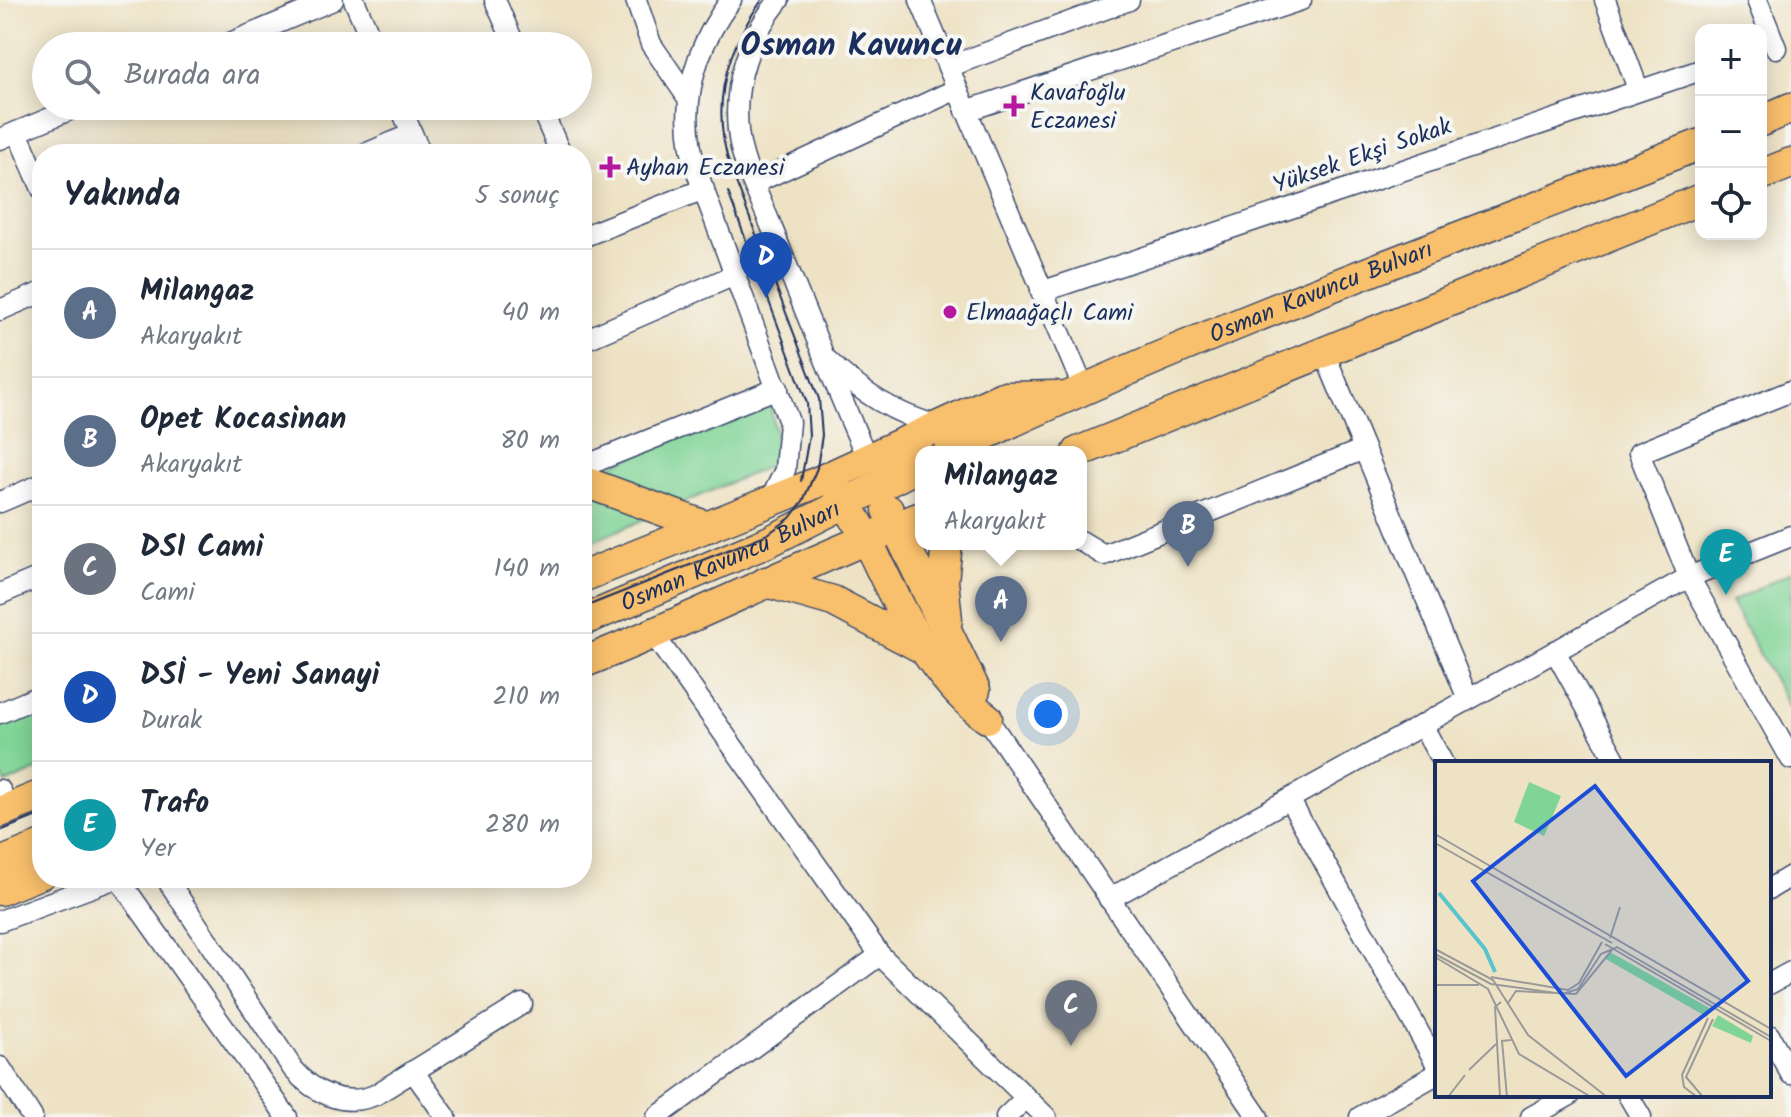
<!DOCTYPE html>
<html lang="tr">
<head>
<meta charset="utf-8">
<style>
	:root { --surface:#fff; --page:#f2f2f3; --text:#1f2937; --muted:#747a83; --line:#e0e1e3; --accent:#2563eb }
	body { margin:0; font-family:Kalam,sans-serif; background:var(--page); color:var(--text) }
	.controls { position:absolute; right:24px; top:24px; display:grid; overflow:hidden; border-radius:16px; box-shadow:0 4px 20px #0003 }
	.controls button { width:72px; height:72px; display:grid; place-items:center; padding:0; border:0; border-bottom:2px solid var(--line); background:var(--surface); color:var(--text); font:40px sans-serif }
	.you { position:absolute; left:1048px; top:714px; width:28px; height:28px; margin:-20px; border:6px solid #fff; border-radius:50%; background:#1a73e8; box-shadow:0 0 0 12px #1a73e833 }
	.badge { display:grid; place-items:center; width:52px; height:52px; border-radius:50%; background:var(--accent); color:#fff; font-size:26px; font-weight:700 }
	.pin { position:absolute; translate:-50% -66px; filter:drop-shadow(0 2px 4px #0008) }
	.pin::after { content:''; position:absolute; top:42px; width:28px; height:24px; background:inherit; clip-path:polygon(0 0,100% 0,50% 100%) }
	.popup { position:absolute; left:915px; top:446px; width:172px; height:104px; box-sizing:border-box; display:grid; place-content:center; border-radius:16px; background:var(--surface); filter:drop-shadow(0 2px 6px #0005); font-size:26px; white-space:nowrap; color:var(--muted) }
	.popup b { font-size:30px; color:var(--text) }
	.popup::after { content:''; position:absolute; left:50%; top:100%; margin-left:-16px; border:16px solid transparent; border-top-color:var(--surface) }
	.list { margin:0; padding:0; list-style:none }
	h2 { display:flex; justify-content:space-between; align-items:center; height:104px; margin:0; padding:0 32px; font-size:34px }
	h2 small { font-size:26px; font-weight:400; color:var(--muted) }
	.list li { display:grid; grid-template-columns:52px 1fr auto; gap:24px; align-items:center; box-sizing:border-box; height:128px; padding:0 32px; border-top:2px solid var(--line) }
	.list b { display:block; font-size:30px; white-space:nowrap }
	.list p { margin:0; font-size:26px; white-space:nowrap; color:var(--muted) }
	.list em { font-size:26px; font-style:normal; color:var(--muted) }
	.icon { flex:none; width:44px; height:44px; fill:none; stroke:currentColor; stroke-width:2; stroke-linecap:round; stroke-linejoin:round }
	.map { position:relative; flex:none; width:1791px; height:1117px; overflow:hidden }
	.search { position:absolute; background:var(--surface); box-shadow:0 4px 20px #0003; left:32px; top:32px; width:560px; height:88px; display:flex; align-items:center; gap:20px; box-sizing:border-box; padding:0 28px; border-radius:44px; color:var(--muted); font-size:30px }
	.panel { position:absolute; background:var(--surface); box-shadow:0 4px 20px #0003; left:32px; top:144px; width:560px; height:744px; border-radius:32px }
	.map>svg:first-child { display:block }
	.green { fill:#80d496; stroke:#4e827a; stroke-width:2 }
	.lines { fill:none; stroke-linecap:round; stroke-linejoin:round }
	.minor-casing { stroke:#3b4a6d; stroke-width:23 }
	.highway-casing { stroke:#3b4a6d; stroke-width:33 }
	.minor { stroke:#fff; stroke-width:20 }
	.highway { stroke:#f8bf6c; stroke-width:30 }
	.tram { stroke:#1b2f5e; stroke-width:2 }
	.poi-dot { fill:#b5179e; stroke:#f6f6f2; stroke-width:3 }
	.labels { text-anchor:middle; stroke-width:8; stroke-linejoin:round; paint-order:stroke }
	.poi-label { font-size:24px; fill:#1b2f5e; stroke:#f6f6f2; text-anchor:start }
	.street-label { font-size:24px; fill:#1b2f5e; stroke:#f6f6f2 }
	.district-label { font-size:32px; font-weight:bold; fill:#1b2f5e; stroke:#f6f6f2 }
	.inset-river { fill:none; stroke:#57c4ce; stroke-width:4 }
	.inset-road { fill:none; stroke:#9a9a9b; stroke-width:2 }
	.view { fill:#1d4ed8; fill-opacity:0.15; stroke:#1d4ed8; stroke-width:4 }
	.inset-edge { fill:none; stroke:#1b2f5e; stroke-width:4 }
</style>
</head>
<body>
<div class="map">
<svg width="1791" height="1117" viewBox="0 0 1791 1117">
	<rect width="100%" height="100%" fill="#f6f6f2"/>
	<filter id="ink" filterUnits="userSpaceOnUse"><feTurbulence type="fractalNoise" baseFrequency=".0125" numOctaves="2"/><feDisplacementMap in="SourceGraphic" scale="16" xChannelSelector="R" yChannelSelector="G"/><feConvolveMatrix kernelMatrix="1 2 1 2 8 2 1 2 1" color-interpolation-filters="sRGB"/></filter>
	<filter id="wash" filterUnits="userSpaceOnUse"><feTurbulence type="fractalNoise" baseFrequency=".006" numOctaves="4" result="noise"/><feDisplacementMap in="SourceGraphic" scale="32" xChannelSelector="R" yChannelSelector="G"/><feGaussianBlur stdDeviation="1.8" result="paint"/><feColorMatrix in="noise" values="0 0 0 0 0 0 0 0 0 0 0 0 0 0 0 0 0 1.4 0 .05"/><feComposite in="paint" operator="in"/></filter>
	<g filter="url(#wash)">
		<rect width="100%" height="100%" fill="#eee2c4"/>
		<!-- green -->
		<g class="green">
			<polygon points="769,400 781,461 582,546 582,477"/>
			<polygon points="1791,572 1791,711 1731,602"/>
			<polygon points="42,700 42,768 6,783 0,772 0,717"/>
		</g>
	</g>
	<g filter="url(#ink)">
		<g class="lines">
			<defs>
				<g id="minor">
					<polyline points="354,0 374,46"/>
					<polyline points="495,0 515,46"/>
					<polyline points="636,0 651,44 688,98"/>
					<path d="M731 0C692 52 677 109 697 172L789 422 785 470 769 503"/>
					<path d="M779 0C749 37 733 82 738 130 741 164 760 197 772 228 803 306 834 384 868 460"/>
					<polyline points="920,0 1083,387"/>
					<polyline points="1605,0 1638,89"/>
					<polyline points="1757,0 1776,48"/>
					<polyline points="223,46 333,0"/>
					<polyline points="948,67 1129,0"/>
					<polyline points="400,106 421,154"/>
					<polyline points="540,106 561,154"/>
					<polyline points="966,111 1301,0"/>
					<polyline points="17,132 42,189"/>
					<polyline points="0,139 79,106"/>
					<polyline points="365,154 412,134"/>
					<polyline points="755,183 957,89"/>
					<polyline points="582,237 704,189"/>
					<polyline points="1041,292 1701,70"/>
					<polyline points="0,310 42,292"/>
					<polyline points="582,341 737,274"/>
					<polyline points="1323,350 1468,699"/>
					<path d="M827 360C860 392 894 414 939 426"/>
					<polyline points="1791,391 1639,453 1689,577 1791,759"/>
					<polyline points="582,467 778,388"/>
					<polyline points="0,502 42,484"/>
					<polyline points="1081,541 1104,555 1364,449"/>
					<polyline points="0,594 42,576"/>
					<polyline points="654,635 880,955 1046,1117"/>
					<polyline points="1555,651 1617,763"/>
					<polyline points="0,713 42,695"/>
					<polyline points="987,718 1258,1117"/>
					<polyline points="1422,725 1443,763"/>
					<polyline points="0,790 9,808"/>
					<polyline points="1289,799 1437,1065"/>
					<polyline points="118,878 287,1117"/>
					<path d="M166 878 293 1069C314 1093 344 1108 375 1095L522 1004"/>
					<polyline points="1769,889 1791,876"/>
					<polyline points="1109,899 1689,577 1791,536"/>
					<polyline points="0,921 116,878"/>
					<polyline points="1769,984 1791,972"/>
					<polyline points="1769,1035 1791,1074"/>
					<polyline points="0,1067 32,1117"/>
					<polyline points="413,1071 446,1117"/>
					<polyline points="1628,1095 1641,1117"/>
					<polyline points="657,1117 880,955"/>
					<polyline points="1006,1117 1026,1098"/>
					<polyline points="1360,1117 1437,1074"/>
					<polyline points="1531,1117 1570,1095"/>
				</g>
				<g id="highway">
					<polyline points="1761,121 1791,108"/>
					<polyline points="1761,175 1791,163"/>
					<path id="s1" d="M948 452C1193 334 1448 242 1701 144"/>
					<polyline points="1078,452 1701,199"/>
					<polyline points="582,481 708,527"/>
					<path d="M835 484C845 504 859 522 868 542 898 605 929 675 987 718"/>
					<polyline points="888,510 975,690"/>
					<polyline points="947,544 943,581 947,620"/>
					<polyline points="582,577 811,485 1002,397 1055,396"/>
					<polyline points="766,582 833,601 922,648"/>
					<path id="s2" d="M582 621 768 542 921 465"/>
					<path d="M582 663C697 618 806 561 921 517"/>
					<polyline points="0,812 42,795"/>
					<polyline points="0,863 42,846"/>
					<polyline points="0,890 42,873"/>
				</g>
			</defs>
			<!-- minor casing -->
			<use href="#minor" class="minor-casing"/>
			<!-- highway casing -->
			<use href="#highway" class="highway-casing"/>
			<!-- minor -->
			<use href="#minor" class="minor"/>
			<!-- highway -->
			<use href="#highway" class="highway"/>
			<!-- tram -->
			<g class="tram">
				<polyline points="728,192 807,403 809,436 801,481"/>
				<path d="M582 608 768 534 790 518 803 501 817 468 822 435 819 399 731 169C710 108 725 51 762 0"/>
				<polyline points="0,831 42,814"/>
			</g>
		</g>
	</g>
	<!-- markers -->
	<g class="poi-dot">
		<path d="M1010 94h8v8h8v8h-8v8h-8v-8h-8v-8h8z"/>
		<path d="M606 155h8v8h8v8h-8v8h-8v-8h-8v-8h8z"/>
		<circle cx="950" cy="312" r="8"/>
	</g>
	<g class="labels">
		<!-- poi labels -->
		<g class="poi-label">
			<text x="1030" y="100">Kavafoğlu<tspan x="1030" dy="28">Eczanesi</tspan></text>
			<text x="626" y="175">Ayhan Eczanesi</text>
			<text x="966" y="320">Elmaağaçlı Cami</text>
		</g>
		<!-- street labels -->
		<g class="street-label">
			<text transform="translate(1362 155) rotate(-19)" y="8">Yüksek Ekşi Sokak</text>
			<text dy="8" stroke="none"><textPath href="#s1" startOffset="406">Osman Kavuncu Bulvarı</textPath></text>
			<text dy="8" stroke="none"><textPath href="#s2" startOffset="162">Osman Kavuncu Bulvarı</textPath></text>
		</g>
		<!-- district labels -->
		<g class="district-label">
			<text x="851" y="55">Osman Kavuncu</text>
		</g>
	</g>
	<!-- overview -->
	<g transform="translate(1435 761)">
		<rect width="336" height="336" fill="#eee2c4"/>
		<path d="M94 21 126 35 109 75 79 61ZM175 191 276 248 272 256 169 197ZM283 254 318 275 316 282 277 265Z" fill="#80d496"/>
		<path class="inset-river" d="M4 132 50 188 60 211"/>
		<path class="inset-road" d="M0 73 336 268M0 82 177 182M175 177 185 146M170 183 336 280M0 188 58 219 93 274 172 336M0 193 56 223 128 233 143 228 166 193 182 186 336 276M0 196 53 228 84 293 156 336M56 216 133 229 144 222 167 181M0 224H44M73 242 81 230 141 233 177 189M34 309 61 283M13 336 30 314M65 336 60 246 66 241M72 336 67 280 76 279M262 336 249 326 247 314 273 257M268 336 251 316 278 258"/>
		<path class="view" d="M160 25 313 220 191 315 38 120Z"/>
		<rect width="336" height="336" class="inset-edge"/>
	</g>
</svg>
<div class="controls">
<button>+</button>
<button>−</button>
<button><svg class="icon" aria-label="locate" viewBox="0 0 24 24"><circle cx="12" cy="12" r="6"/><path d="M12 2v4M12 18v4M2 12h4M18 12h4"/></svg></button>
</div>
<div class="you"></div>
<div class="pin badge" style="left:1001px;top:642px;background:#5c6f8a">A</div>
<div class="popup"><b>Milangaz</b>Akaryakıt</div>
<div class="pin badge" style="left:1188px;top:567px;background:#5c6f8a">B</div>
<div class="pin badge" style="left:1071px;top:1046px;background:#6b7280">C</div>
<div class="pin badge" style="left:766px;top:298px;background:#1a4fb4">D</div>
<div class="pin badge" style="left:1726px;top:595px;background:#0f9aa8">E</div>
<div class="search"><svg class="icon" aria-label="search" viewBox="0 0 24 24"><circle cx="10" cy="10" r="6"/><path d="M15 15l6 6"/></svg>Burada ara</div>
<section class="panel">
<h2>Yakında<small>5 sonuç</small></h2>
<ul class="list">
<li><span class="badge" style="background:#5c6f8a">A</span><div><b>Milangaz</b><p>Akaryakıt</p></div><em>40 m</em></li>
<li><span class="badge" style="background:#5c6f8a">B</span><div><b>Opet Kocasinan</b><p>Akaryakıt</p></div><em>80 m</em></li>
<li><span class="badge" style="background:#6b7280">C</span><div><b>DSI Cami</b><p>Cami</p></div><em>140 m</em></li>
<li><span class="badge" style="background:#1a4fb4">D</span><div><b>DSİ - Yeni Sanayi</b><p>Durak</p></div><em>210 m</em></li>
<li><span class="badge" style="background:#0f9aa8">E</span><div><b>Trafo</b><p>Yer</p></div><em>280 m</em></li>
</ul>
</section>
</div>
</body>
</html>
